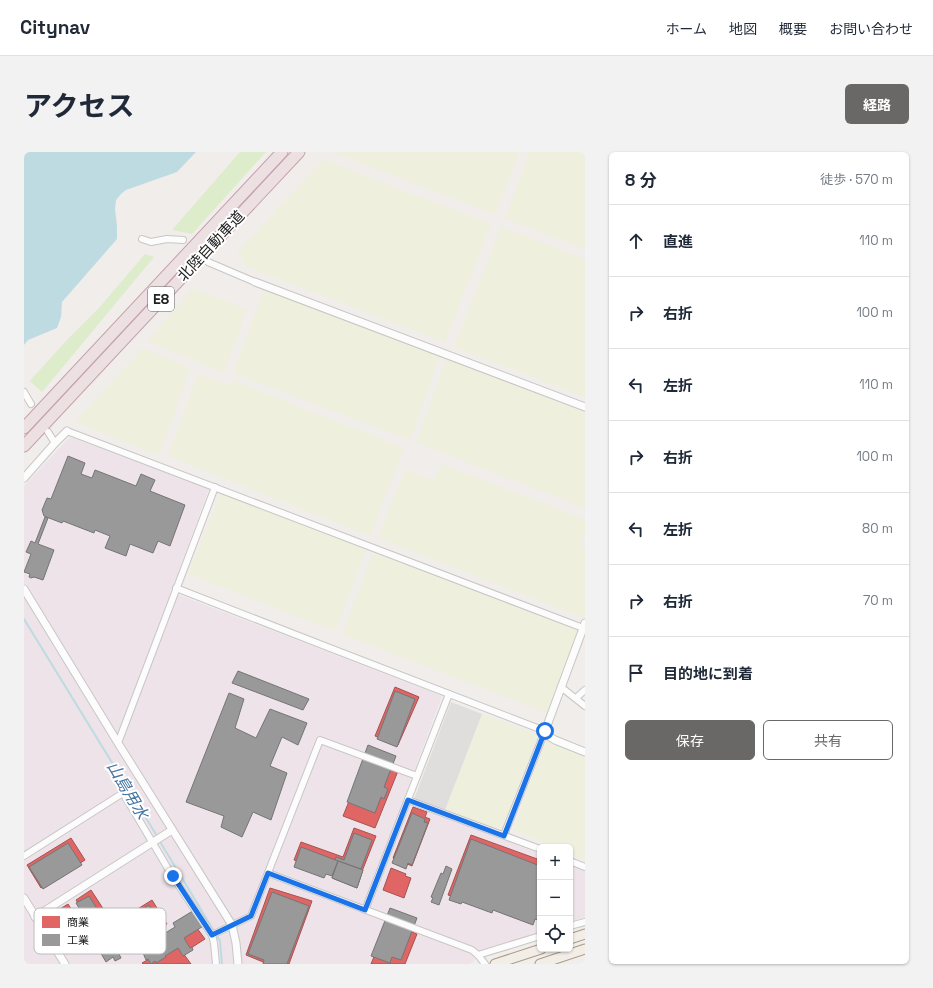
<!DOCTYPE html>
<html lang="ja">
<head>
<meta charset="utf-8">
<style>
	:root { --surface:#fff; --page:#f2f2f3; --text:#1f2937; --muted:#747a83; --line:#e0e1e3; --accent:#696867 }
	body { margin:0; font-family:"Space Grotesk","Noto Sans JP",sans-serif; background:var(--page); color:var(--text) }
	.controls { position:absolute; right:12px; bottom:12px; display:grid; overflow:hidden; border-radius:6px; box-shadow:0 1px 3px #0004 }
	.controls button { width:36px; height:36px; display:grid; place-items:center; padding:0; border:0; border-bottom:1px solid var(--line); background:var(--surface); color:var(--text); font:20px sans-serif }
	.stop { position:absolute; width:12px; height:12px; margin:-9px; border:3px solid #1a73e8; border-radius:50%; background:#fff }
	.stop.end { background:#1a73e8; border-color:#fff; box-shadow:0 1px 4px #0008 }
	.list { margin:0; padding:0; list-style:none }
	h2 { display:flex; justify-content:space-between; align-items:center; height:52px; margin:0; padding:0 16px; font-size:17px }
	h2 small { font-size:13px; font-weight:400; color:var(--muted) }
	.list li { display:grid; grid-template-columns:26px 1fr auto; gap:12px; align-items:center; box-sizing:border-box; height:72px; padding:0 16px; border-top:1px solid var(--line) }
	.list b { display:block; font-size:15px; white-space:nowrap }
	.list em { font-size:13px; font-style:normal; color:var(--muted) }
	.actions { display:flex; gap:8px; padding:12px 16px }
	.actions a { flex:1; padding:9px 0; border:1px solid var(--accent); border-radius:6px; text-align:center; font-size:14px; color:var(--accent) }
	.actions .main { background:var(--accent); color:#fff }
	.icon { flex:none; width:22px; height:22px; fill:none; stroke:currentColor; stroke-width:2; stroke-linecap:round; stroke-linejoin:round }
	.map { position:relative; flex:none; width:561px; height:812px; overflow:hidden; border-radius:6px }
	header { display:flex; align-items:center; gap:24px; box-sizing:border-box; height:56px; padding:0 20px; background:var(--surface); border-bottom:1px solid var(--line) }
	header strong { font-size:19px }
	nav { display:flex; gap:22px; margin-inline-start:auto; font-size:14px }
	.intro { display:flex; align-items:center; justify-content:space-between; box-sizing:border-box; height:96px; padding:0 24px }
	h1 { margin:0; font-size:28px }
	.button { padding:10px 18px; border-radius:6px; background:var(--accent); color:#fff; font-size:14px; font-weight:700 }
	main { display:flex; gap:24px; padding:0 24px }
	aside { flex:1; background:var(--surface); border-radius:6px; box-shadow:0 1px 3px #0004 }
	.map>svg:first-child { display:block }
	.industrial { fill:#ede3e9 }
	.farmland { fill:#efefde }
	.grass { fill:#ddecca }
	.parking { fill:#e0dedd }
	.water { fill:#bedbe2 }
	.shops { fill:#e06666; stroke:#a75151 }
	.industry { fill:#999; stroke:#757575 }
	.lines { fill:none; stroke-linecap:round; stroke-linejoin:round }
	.stream { stroke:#bedbe2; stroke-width:2 }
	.minor-casing { stroke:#c8c7c6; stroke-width:8 }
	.tertiary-casing { stroke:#c8c7c6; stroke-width:9 }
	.primary-casing { stroke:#a79b86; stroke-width:11 }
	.motorway-casing { stroke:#c5a1ac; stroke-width:13 }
	.minor { stroke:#fdfcfc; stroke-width:6 }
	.tertiary { stroke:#fdfcfc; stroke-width:7 }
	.primary { stroke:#f2ede7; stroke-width:9 }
	.motorway { stroke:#ece0e2; stroke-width:11 }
	.route { stroke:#1a73e8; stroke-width:5 }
	.labels { text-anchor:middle; stroke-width:4; stroke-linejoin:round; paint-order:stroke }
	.shield { fill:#fff; stroke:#646464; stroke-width:1 }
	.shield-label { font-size:14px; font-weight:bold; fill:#212121 }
	.street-label { font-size:15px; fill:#212121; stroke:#fff }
	.water-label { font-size:16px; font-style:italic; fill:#4676a2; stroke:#fff }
	.key { fill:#fff; stroke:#bcbcbc; stroke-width:1 }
	.key-label { font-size:11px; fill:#212121 }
</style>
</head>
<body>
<header>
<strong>Citynav</strong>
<nav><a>ホーム</a><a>地図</a><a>概要</a><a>お問い合わせ</a></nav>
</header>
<div class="intro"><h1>アクセス</h1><a class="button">経路</a></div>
<main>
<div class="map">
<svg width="561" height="812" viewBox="0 0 561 812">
	<rect width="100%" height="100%" fill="#f0edea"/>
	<!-- industrial -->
	<g class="industrial">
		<polygon points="46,285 185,337 147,440 418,544 379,649 516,702 516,781 461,798 446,812 0,812 0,334"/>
		<polygon points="546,713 561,719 561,766 546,771"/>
	</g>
	<!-- farmland -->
	<g class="farmland">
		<polygon points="308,0 495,0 471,62"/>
		<polygon points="506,0 561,0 561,97 481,66"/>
		<polygon points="300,8 467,72 421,190 223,115 213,100"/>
		<polygon points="477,75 561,107 561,245 430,195"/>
		<polygon points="241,136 416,204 386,288 209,221"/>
		<polygon points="169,137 223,157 200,220 123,189"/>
		<polygon points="119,196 166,216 135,303 51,270"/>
		<polygon points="423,206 561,259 561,356 392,290"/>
		<polygon points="174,222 206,233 208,228 380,296 346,384 144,304"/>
		<polygon points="418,312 561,368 561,380 556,395 561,397 561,464 560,466 354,386 381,317 410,329"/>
		<polygon points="199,337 344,393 311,479 164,422"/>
		<polygon points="351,396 557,474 523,561 318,482"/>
		<polygon points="458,562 514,583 478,679 421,658"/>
		<polygon points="522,588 558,603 561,607 561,708 546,702 546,695 530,695 489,678"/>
	</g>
	<!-- grass -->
	<g class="grass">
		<polygon points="216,0 242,0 168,82 148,78"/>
		<polygon points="121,102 130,105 18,240 6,229 42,189 75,156"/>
	</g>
	<!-- parking -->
	<polygon class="parking" points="427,550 458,562 421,658 390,647"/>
	<!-- water -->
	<polygon class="water" points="0,0 172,0 153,20 102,38 97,42 92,48 91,57 93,74 93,87 38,150 37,165 33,176 4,188 0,193"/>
	<!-- shops -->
	<g class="shops">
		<polygon points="371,535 395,545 374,593 351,584"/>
		<polygon points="342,608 374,619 351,676 319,664"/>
		<polygon points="389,655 403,660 401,665 406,667 388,714 369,706"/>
		<polygon points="330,676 352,684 333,732 270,708 277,690 319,705"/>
		<polygon points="447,683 516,708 516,764 511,762 509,769 467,754 466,758 424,743"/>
		<polygon points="47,686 61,708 17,736 3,713"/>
		<polygon points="367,716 382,722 381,724 387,726 380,746 359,738"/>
		<polygon points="246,736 288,749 265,812 244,812 222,803"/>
		<polygon points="67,738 80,758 65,768 52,748"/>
		<polygon points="128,748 143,772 127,782 112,758"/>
		<polygon points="44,752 55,769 39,779 28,762"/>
		<polygon points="102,763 117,785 85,806 71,783"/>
		<polygon points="364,770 393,782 381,812 347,812"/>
		<polygon points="170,772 181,787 159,801 167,812 155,812 154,811 152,812 119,812 118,811 137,800 134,795"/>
	</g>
	<!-- industry -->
	<g class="industry">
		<polygon points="44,304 61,311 57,322 68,326 71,318 112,334 117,322 131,328 126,339 161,353 146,394 134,389 129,401 106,392 102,404 81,396 86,384 71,378 70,381 39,369 38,371 20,364 18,358 23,346 27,347"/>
		<polygon points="21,365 24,366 14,392 30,398 19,428 10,425 7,426 5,425 6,422 0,420 7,402 2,400 7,389 11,391"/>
		<polygon points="214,519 285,547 279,558 208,531"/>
		<polygon points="371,539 391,547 373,595 353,587"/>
		<polygon points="205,541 220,547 211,576 232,586 246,557 283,571 274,593 258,585 246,614 263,621 247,668 229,660 218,685 197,675 200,664 162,650"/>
		<polygon points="344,593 372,604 360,635 364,637 360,647 357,645 351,661 323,650"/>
		<polygon points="388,661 401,667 400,670 404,671 388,713 384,711 382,717 368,711"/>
		<polygon points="330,681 348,688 337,717 311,708 312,705 320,708"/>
		<polygon points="447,687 516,714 516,769 511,767 509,773 469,758 468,761 438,750 437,752 425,748"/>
		<polygon points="44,691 58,713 19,737 5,715"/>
		<polygon points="277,695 314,709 308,724 302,722 300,726 270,715"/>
		<polygon points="314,709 339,718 333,736 308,726"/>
		<polygon points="314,709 339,718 333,736 308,726"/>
		<polygon points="422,714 428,717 415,753 407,750 409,746 407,745 417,721 419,722"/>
		<polygon points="248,740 285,754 263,812 239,812 240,808 224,802"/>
		<polygon points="65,744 77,763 64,771 52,751"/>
		<polygon points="125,753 139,776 123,787 120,783 122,782 119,777 117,777 114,772 115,771 112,765 110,766 108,763"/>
		<polygon points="125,753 139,776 123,787 120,783 122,782 119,777 117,777 114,772 115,771 112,765 110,766 108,763"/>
		<polygon points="366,756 393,766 377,808 368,805 366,811 347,804"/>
		<polygon points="172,757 181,773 160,786 166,796 168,795 169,798 159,804 154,796 141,804 142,805 132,811 131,809 127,812 124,807 122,808 117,796 151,775 149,771"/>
		<polygon points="99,768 113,791 95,802 97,806 91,809 89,805 82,810 69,788 76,783 74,780 79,777 81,780"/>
	</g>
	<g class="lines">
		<!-- stream -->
		<g class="stream">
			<polyline points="0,467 133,684"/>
			<polyline points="135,688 196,789 198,812"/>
		</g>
		<defs>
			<g id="minor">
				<polyline points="118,87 127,90 143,87 159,88"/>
				<polyline points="184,110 231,130"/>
				<polyline points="0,240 7,252"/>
				<polyline points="43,279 559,476 561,475"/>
				<polyline points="24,280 31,291"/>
				<polyline points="152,436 306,496 521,579 480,683"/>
				<polyline points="537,535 561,554"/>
				<polyline points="552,546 561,538"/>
				<polyline points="94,591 191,335"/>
				<polyline points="384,648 516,697"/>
				<polyline points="0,704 99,641 149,725 188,783 190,791 192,812"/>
				<polyline points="546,709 561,715"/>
				<polyline points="244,721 448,798 454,803 461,812"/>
				<polyline points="341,758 425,542"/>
				<polyline points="546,774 561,770"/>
				<polyline points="188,783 227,764 296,588 393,624"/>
				<polyline points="454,803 516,784"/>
			</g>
			<g id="tertiary">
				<polyline points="231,130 561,255"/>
				<polyline points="0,326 31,291 43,279"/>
				<polyline points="0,437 94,591 208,773 212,791 214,812"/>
				<polyline points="561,471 521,579 526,585 531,588 561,600"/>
				<polyline points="0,746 41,812"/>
				<polyline points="11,765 148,678"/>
			</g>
			<g id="primary">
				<polyline points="546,787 561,782"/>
				<polyline points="471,812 517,797"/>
				<polyline points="516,812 561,797"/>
			</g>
			<g id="motorway">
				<polyline points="0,276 258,0"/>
				<polyline points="0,294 275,0"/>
			</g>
		</defs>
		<!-- minor casing -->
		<use href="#minor" class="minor-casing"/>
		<!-- tertiary casing -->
		<use href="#tertiary" class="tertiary-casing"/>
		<!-- primary casing -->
		<use href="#primary" class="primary-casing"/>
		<!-- motorway casing -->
		<use href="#motorway" class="motorway-casing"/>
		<!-- minor -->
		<use href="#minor" class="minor"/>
		<!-- tertiary -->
		<use href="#tertiary" class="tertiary"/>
		<!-- primary -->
		<use href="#primary" class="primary"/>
		<!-- motorway -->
		<use href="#motorway" class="motorway"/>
	</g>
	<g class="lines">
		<!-- route -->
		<polyline class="route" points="149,724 188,783 227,764 244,721 341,758 384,648 480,684 521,579"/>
	</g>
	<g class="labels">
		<!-- shield labels -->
		<rect class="shield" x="124" y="135" width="26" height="24" rx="3"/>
		<g class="shield-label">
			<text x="137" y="152">E8</text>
		</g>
		<!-- street labels -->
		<g class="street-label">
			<text transform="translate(187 94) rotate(-47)" y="5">北陸自動車道</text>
		</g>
		<!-- water labels -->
		<g class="water-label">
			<text transform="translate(104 638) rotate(59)" y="6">山島用水</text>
		</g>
	</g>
	<!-- legend -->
	<rect x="10" y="756" width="132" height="46" rx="6" class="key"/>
	<rect x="18" y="764" width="18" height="12" fill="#e06666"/>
	<rect x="18" y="782" width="18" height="12" fill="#999"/>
	<g class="key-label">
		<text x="43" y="774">商業</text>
		<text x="43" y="792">工業</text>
	</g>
</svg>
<div class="controls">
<button>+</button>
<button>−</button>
<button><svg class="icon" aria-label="locate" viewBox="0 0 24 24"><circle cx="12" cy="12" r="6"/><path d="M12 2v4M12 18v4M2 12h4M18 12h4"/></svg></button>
</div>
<div class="stop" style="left:521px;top:579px"></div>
<div class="stop end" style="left:149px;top:724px"></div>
</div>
<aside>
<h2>8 分<small>徒歩 · 570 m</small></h2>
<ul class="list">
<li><svg class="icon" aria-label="ahead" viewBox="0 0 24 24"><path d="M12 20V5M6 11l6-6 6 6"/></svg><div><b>直進</b></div><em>110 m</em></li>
<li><svg class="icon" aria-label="right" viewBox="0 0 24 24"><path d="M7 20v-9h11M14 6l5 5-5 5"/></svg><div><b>右折</b></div><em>100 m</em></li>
<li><svg class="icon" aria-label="left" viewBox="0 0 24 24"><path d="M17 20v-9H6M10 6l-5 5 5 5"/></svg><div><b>左折</b></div><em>110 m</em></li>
<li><svg class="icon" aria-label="right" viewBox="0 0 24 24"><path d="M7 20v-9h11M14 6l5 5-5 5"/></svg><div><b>右折</b></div><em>100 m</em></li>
<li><svg class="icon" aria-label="left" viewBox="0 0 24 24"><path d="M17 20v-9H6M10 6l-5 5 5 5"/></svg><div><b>左折</b></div><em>80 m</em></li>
<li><svg class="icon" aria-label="right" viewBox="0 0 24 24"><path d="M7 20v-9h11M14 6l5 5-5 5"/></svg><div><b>右折</b></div><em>70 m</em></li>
<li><svg class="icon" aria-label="arrive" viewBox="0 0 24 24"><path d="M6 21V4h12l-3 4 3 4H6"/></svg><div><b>目的地に到着</b></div></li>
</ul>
<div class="actions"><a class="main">保存</a><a>共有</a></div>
</aside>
</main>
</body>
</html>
